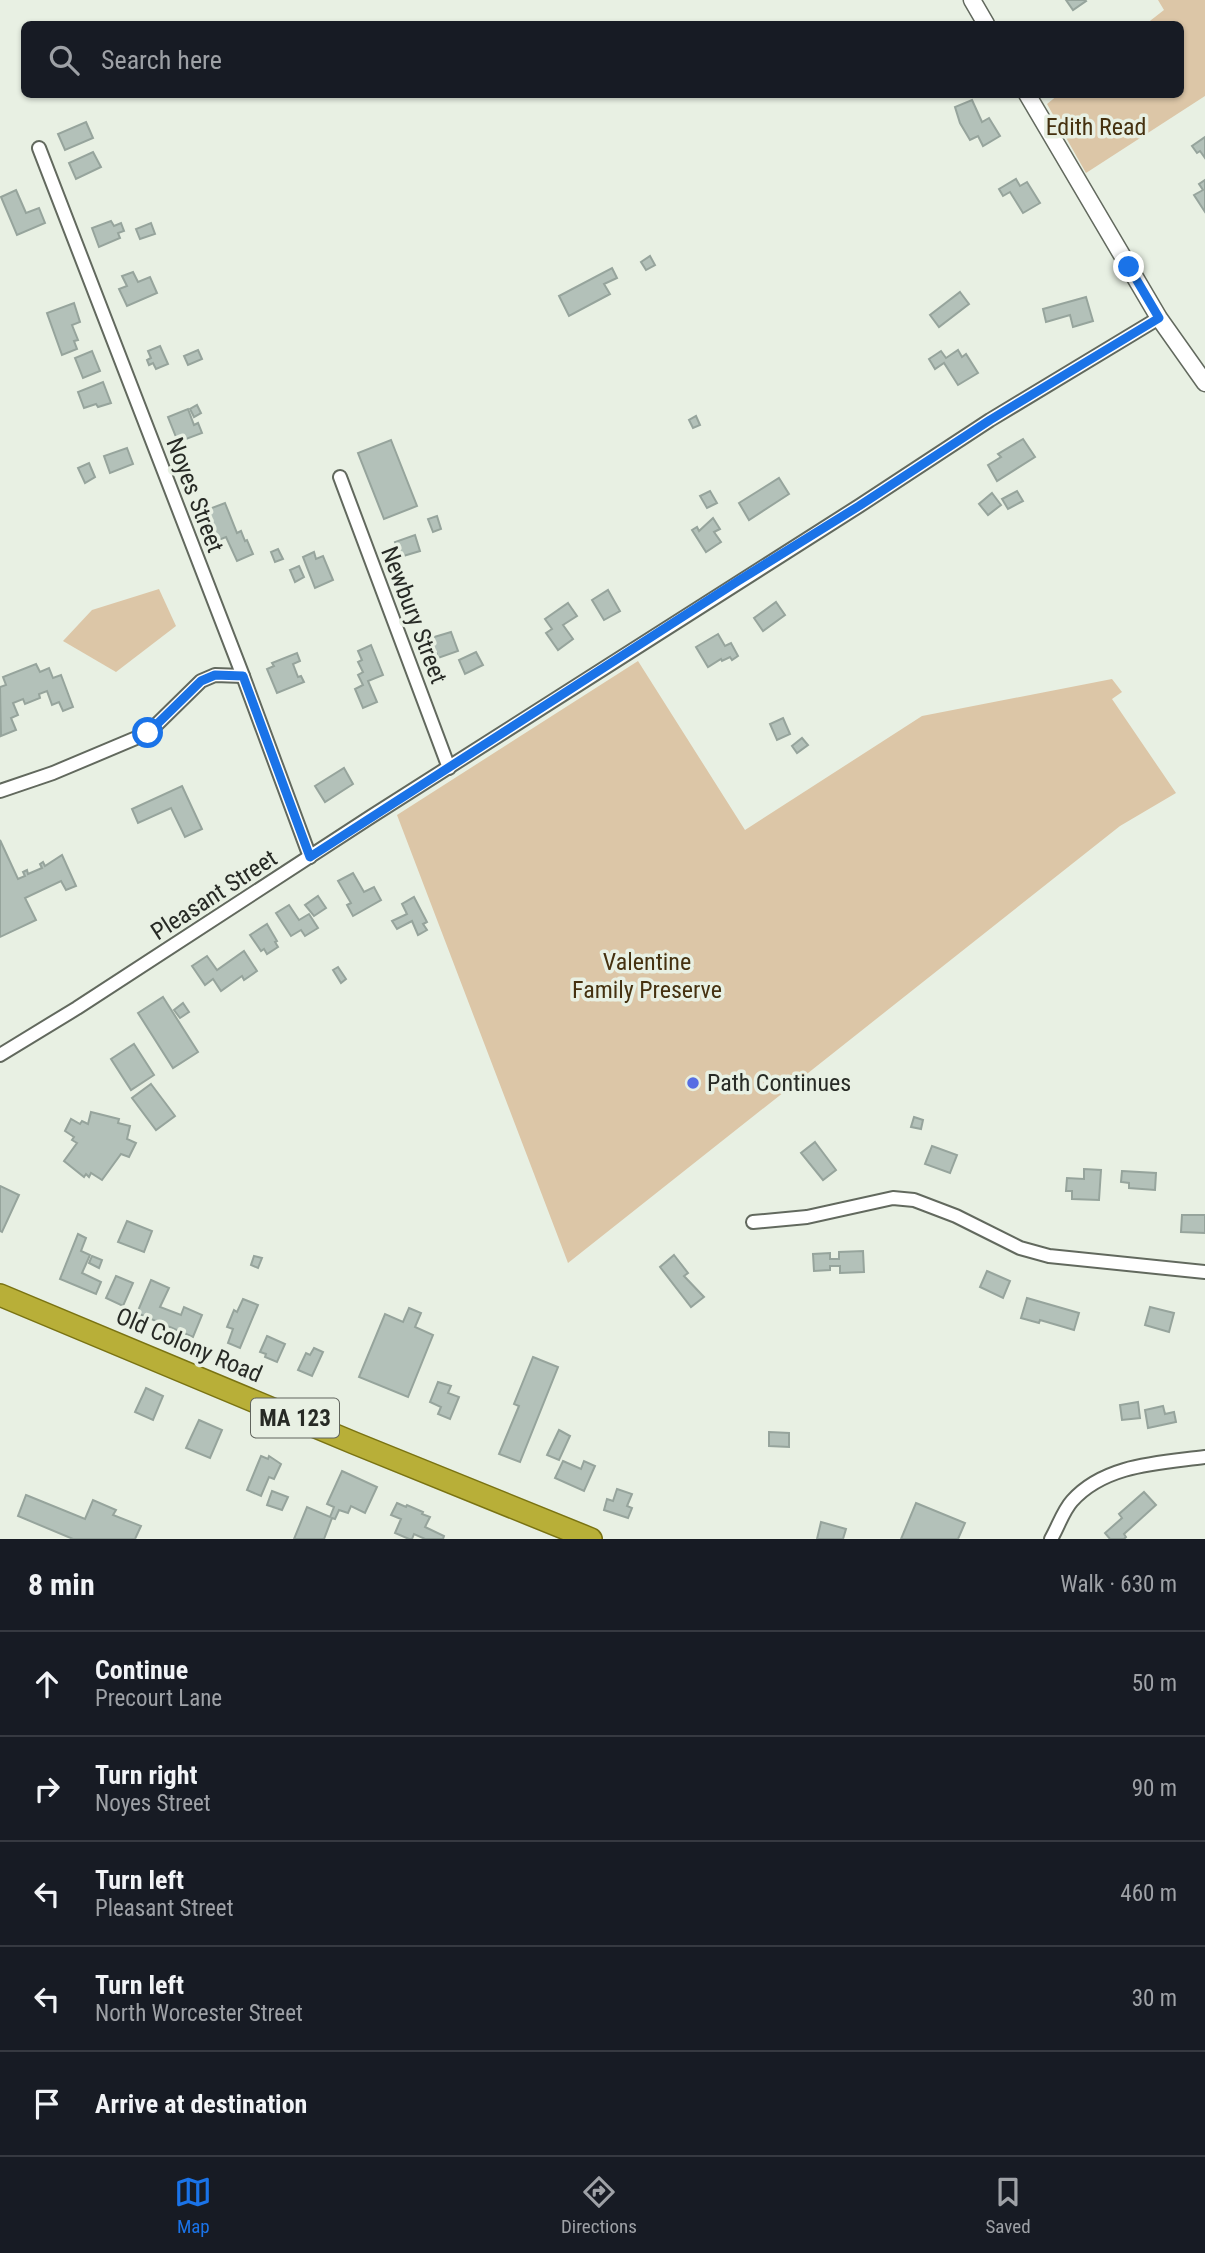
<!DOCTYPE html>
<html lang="en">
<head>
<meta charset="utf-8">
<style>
	:root { --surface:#171b24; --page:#242831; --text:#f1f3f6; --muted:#9ea1a6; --line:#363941; --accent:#1a73e8 }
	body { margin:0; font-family:"Roboto Condensed",sans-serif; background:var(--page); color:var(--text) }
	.stop { position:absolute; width:21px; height:21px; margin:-16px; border:5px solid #1a73e8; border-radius:50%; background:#fff }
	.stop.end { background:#1a73e8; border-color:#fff; box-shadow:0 2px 7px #0008 }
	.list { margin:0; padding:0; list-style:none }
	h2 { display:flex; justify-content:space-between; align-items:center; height:91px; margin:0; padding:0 28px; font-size:30px }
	h2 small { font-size:23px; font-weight:400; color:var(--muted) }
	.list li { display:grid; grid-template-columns:46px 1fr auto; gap:21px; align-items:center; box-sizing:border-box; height:105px; padding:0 28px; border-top:2px solid var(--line) }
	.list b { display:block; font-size:26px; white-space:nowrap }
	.list p { margin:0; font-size:23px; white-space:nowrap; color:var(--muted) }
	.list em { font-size:23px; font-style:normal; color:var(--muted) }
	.icon { flex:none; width:38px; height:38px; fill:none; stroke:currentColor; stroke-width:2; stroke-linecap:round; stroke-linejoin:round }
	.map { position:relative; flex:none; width:1205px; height:1539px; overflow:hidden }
	.search { position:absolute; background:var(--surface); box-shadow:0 2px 5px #0004; left:21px; right:21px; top:21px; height:77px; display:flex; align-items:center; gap:18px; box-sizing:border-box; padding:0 24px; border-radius:10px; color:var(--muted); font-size:26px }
	.sheet { height:616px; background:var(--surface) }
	nav { display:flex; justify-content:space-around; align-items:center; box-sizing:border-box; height:98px; border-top:2px solid var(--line); background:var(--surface); font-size:19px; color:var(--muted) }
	nav a { display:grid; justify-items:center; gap:4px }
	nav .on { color:var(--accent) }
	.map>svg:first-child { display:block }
	.green { fill:#dcc6a7 }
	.building { fill:#b3c1b9; stroke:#96a49c; stroke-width:2 }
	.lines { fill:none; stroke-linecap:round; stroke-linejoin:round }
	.minor-casing { stroke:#62695e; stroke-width:16 }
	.tertiary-casing { stroke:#62695e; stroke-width:19 }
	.trunk-casing { stroke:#7a7312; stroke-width:24 }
	.minor { stroke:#fff; stroke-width:12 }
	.tertiary { stroke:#fff; stroke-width:16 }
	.trunk { stroke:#b8af38; stroke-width:21 }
	.route { stroke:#1a73e8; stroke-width:9 }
	.poi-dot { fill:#566de3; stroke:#e8f0e3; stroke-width:2.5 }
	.labels { text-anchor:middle; stroke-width:7; stroke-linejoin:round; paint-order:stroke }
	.shield { fill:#e8f0e3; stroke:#61655e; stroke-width:2 }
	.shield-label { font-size:23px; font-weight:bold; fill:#272a25 }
	.park-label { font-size:24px; fill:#453110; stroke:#e8f0e3 }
	.street-label { font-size:24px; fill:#272a25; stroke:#e8f0e3 }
	.poi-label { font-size:24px; fill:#272a25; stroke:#e8f0e3; text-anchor:start }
</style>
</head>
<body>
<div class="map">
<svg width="1205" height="1539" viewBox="0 0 1205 1539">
	<rect width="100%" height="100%" fill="#e8f0e3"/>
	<!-- green -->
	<g class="green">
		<polygon points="1158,0 1205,0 1205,96 1086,173 1047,104 1058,95 1180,94 1180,24 1146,24 1164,10"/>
		<polygon points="159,589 176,626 116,672 63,641 92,610"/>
		<polygon points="638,661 745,830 922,716 1112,679 1122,692 1112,699 1176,793 1120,826 568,1263 397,815"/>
	</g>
	<!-- building -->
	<g class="building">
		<polygon points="1066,0 1085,0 1086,1 1073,10"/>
		<polygon points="972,100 982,122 989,118 1000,136 983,146 978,136 970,140 960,123 955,107"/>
		<polygon points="86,122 93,138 65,150 58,134"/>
		<polygon points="1205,137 1205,158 1200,151 1197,153 1192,146"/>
		<polygon points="93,152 101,167 76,179 69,163"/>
		<polygon points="1016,179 1020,186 1027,182 1040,203 1023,213 1010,192 1003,196 999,189"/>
		<polygon points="1205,180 1205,212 1194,195 1203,190 1199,184"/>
		<polygon points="16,190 26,213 39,208 45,223 17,235 1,197"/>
		<polygon points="111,221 114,226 121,223 124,231 118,233 120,238 99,247 92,228"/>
		<polygon points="151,223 155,234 140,239 136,229"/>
		<polygon points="650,256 655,265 646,270 641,262"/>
		<polygon points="612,268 617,278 604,284 610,294 569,316 559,296"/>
		<polygon points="133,272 138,282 150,277 157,293 127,306 119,289 127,286 122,276"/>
		<polygon points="960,292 969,304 939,327 930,315"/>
		<polygon points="1086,297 1093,321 1073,327 1070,315 1046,322 1043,309"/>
		<polygon points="74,303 80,322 72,325 78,340 74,341 77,349 62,355 47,313"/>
		<polygon points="160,346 168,364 156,369 153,363 149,365 147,360 151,358 148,351"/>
		<polygon points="198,350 202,359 188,365 184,356"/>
		<polygon points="958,350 962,357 966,354 978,373 958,385 944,363 935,369 929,359 941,351 946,358"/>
		<polygon points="92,351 100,371 83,378 75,358"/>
		<polygon points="103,382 111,403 98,407 96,404 84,408 78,392"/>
		<polygon points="197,405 201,413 194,417 190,409"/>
		<polygon points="188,409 194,425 198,423 202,433 178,442 168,417"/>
		<polygon points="696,416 700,425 693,428 689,420"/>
		<polygon points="1023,439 1035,457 997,481 988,465 1001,457 998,454"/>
		<polygon points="391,440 417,506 384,519 358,453"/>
		<polygon points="127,448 133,464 110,473 104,456"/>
		<polygon points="89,463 95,477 85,483 78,468"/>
		<polygon points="779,478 789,494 749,520 739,503"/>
		<polygon points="710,491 717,503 707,508 700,496"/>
		<polygon points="1017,491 1023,501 1008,509 1002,499"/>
		<polygon points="992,493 1001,505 988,515 979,504"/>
		<polygon points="225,503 237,533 241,531 245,541 247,540 253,554 237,561 226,537 216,541 204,511"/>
		<polygon points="437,516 441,529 433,532 428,519"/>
		<polygon points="713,518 720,529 714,532 721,542 706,552 692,530 697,527 699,531"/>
		<polygon points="415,535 420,551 400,557 395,542"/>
		<polygon points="278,549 283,559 275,562 271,552"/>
		<polygon points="314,552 316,559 323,556 333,580 315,588 303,557"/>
		<polygon points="299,566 304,577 295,582 290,570"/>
		<polygon points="608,590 620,611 604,620 592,600"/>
		<polygon points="776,602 785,615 763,631 754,618"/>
		<polygon points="568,603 577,616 563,625 573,639 558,650 546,633 552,629 545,619"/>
		<polygon points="451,632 458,651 438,658 431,638"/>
		<polygon points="718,634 725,646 731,643 738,656 732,660 730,657 722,661 721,659 708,667 696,647"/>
		<polygon points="371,645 383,675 368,681 377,702 363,708 355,689 363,685 358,675 363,672 358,662 362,660 358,651"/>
		<polygon points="476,652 483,665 465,674 459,660"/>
		<polygon points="297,653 300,661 293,664 298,677 301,676 304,682 277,693 267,669 274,666 272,663"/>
		<polygon points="36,664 40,672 49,668 53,678 61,675 73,707 63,711 59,702 52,705 47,691 39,694 40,698 25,704 23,699 13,703 18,715 11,718 16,730 1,736 0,687 6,685 3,677"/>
		<polygon points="783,718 790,734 777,740 770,724"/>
		<polygon points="802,738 808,745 797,753 792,746"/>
		<polygon points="344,768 353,784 325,802 315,786"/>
		<polygon points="182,786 202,829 185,837 171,808 138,823 132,809"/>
		<polygon points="0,840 18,879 25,876 23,872 27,870 28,874 42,868 40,864 43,862 45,866 62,855 76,886 66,890 61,881 25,898 36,920 0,937"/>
		<polygon points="353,873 364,892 374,887 381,900 353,916 347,905 351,903 338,881"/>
		<polygon points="318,896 326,908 314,916 305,905"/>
		<polygon points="414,897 427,922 423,924 427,930 418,935 412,921 397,929 392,921 407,914 402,904"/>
		<polygon points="289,905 299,920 309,914 318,928 305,936 301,930 291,936 276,913"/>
		<polygon points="267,924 277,941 275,942 278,947 267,954 264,949 261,951 250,935"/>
		<polygon points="244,951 257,971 244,980 242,976 221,991 213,979 205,985 192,966 207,956 217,970"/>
		<polygon points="338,967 346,979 341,983 333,970"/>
		<polygon points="163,997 198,1052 173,1068 138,1013"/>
		<polygon points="183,1003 189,1012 180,1018 174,1010"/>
		<polygon points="134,1044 154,1075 131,1090 111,1059"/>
		<polygon points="151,1084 175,1116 156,1130 132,1098"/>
		<polygon points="91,1112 119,1119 118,1123 130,1126 127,1139 136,1143 129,1157 121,1154 102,1180 91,1173 89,1177 86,1174 84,1177 64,1161 77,1143 72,1140 74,1137 65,1131 71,1119 80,1124 82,1121 88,1124"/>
		<polygon points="914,1117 923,1120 921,1129 911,1127"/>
		<polygon points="815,1142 836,1170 823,1180 801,1153"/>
		<polygon points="932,1146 957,1155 950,1173 925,1164"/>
		<polygon points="1084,1169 1101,1170 1099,1200 1072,1199 1072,1191 1066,1191 1067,1178 1084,1179"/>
		<polygon points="1122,1171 1156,1173 1155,1190 1129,1188 1129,1183 1121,1182"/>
		<polygon points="0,1186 19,1195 2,1232 0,1231"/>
		<polygon points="1182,1215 1205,1215 1205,1233 1181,1232"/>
		<polygon points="127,1221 152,1231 144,1252 118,1242"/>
		<polygon points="78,1234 86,1238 81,1251 90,1255 82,1273 101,1282 96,1294 60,1279"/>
		<polygon points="863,1251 864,1272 840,1273 840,1266 830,1266 830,1270 814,1271 813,1254 830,1253 830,1259 839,1259 839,1252"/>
		<polygon points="674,1255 688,1273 684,1276 704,1297 691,1307 660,1267"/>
		<polygon points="92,1256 102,1260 99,1268 89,1263"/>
		<polygon points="254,1256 262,1258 258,1268 251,1265"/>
		<polygon points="987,1271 1010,1281 1003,1298 980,1287"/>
		<polygon points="116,1276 133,1283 123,1306 106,1298"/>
		<polygon points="151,1280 169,1288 160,1307 181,1315 184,1307 202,1315 193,1337 137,1313"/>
		<polygon points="1027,1298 1079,1313 1074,1330 1040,1320 1039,1323 1021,1318"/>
		<polygon points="243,1299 258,1305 240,1348 228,1343 233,1329 227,1327 234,1310 237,1312"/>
		<polygon points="1150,1307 1174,1313 1169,1332 1145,1325"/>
		<polygon points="409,1308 421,1313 415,1327 433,1335 408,1397 359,1377 385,1314 403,1322"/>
		<polygon points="267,1336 285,1344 277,1362 265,1357 266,1354 260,1352"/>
		<polygon points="314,1348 323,1352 312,1376 298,1370 306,1353 310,1355"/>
		<polygon points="533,1357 558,1367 520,1462 499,1454 519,1406 514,1404"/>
		<polygon points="438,1382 451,1386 448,1393 459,1397 450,1419 438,1414 441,1407 430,1402"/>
		<polygon points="146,1388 163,1396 153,1420 135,1412"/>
		<polygon points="1138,1402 1140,1418 1122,1420 1120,1405"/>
		<polygon points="1163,1406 1165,1414 1174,1412 1176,1422 1148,1428 1145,1410"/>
		<polygon points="199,1420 222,1430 210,1458 186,1448"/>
		<polygon points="559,1430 570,1436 559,1460 547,1455"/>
		<polygon points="769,1432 789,1433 789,1447 769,1446"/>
		<polygon points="261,1456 268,1459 269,1456 281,1464 274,1479 269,1477 261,1496 247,1490"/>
		<polygon points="563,1461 581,1469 584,1461 595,1466 584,1491 555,1478"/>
		<polygon points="342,1471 377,1487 365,1513 351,1506 348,1513 339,1510 335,1519 332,1518 324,1539 294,1539 307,1507 330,1517 334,1507 327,1504"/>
		<polygon points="617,1489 632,1494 627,1506 632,1508 628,1518 604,1510 607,1499 613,1501"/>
		<polygon points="272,1491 288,1497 282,1510 267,1505"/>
		<polygon points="1144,1492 1156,1505 1124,1534 1126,1537 1124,1539 1110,1539 1105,1533 1122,1518 1119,1514"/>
		<polygon points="26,1495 85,1519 93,1500 116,1510 113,1515 141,1526 135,1539 73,1539 18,1516"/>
		<polygon points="397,1503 406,1507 407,1505 423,1512 422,1514 430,1517 425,1527 444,1536 443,1539 425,1539 414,1534 412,1539 409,1539 395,1533 401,1519 391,1515"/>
		<polygon points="916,1503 965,1523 958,1539 901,1539"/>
		<polygon points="821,1522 846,1529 843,1539 817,1539"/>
	</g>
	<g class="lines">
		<defs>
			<g id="minor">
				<polyline points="39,148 243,676 310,857"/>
				<polyline points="340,477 449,768"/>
				<polyline points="0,791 53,773 148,733 201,681 215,675 243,676"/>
				<polyline points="0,1055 77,1008 372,816 859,506 990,420 1159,318"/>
				<polyline points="753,1222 807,1217 893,1198 914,1200 956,1216 1020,1248 1049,1256 1205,1272"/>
				<path d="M1051 1539C1058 1527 1063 1511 1072 1501 1105 1464 1160 1463 1205 1457"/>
			</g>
			<g id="tertiary">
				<polyline points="972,0 986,24"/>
				<polyline points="1027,94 1159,318 1205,383"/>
			</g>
			<polyline id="trunk" points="0,1295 354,1443 591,1539"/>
		</defs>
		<!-- minor casing -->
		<use href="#minor" class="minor-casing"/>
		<!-- tertiary casing -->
		<use href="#tertiary" class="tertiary-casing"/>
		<!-- trunk casing -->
		<use href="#trunk" class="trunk-casing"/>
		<!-- minor -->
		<use href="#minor" class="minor"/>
		<!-- tertiary -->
		<use href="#tertiary" class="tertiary"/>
		<!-- trunk -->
		<use href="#trunk" class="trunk"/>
	</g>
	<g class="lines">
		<!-- route -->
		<polyline class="route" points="148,733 201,681 215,675 243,676 310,857 738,581 859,506 990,420 1159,318 1129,267"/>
	</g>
	<!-- markers -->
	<circle class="poi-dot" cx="693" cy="1083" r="7"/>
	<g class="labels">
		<!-- shield labels -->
		<rect class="shield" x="251" y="1398.5" width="88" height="39" rx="5"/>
		<g class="shield-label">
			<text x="295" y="1426">MA 123</text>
		</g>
		<!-- park labels -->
		<g class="park-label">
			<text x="1096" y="135">Edith Read</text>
			<text x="647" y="970">Valentine<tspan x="647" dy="28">Family Preserve</tspan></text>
		</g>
		<!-- street labels -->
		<g class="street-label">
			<text transform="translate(195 495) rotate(69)" y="8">Noyes Street</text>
			<text transform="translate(414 615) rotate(69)" y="8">Newbury Street</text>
			<text transform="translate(214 895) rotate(-33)" y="8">Pleasant Street</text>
			<text transform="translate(189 1345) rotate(23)" y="8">Old Colony Road</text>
		</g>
		<!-- poi labels -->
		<g class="poi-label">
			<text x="707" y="1091">Path Continues</text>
		</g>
	</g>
</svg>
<div class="stop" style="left:148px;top:733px"></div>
<div class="stop end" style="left:1129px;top:267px"></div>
<div class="search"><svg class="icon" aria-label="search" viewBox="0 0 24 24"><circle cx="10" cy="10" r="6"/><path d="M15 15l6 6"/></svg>Search here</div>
</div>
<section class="sheet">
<h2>8 min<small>Walk · 630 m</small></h2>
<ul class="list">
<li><svg class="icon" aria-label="ahead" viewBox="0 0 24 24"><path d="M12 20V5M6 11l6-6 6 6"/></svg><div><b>Continue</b><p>Precourt Lane</p></div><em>50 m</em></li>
<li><svg class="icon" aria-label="right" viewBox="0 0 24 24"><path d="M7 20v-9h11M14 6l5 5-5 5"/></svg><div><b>Turn right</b><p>Noyes Street</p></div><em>90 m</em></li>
<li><svg class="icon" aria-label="left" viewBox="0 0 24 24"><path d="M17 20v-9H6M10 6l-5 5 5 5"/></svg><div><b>Turn left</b><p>Pleasant Street</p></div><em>460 m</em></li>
<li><svg class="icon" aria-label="left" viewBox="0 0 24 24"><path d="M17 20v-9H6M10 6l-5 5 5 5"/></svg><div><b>Turn left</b><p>North Worcester Street</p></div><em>30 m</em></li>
<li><svg class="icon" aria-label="arrive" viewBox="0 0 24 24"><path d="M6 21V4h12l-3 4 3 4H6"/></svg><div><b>Arrive at destination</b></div></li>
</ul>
</section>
<nav>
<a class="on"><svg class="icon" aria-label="map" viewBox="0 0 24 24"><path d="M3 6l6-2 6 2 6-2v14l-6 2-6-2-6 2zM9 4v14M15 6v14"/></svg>Map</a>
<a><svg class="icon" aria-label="directions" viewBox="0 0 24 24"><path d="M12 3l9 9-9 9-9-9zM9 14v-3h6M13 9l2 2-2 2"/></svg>Directions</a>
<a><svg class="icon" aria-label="saved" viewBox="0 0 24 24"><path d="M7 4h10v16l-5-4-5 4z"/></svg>Saved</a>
</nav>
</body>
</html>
